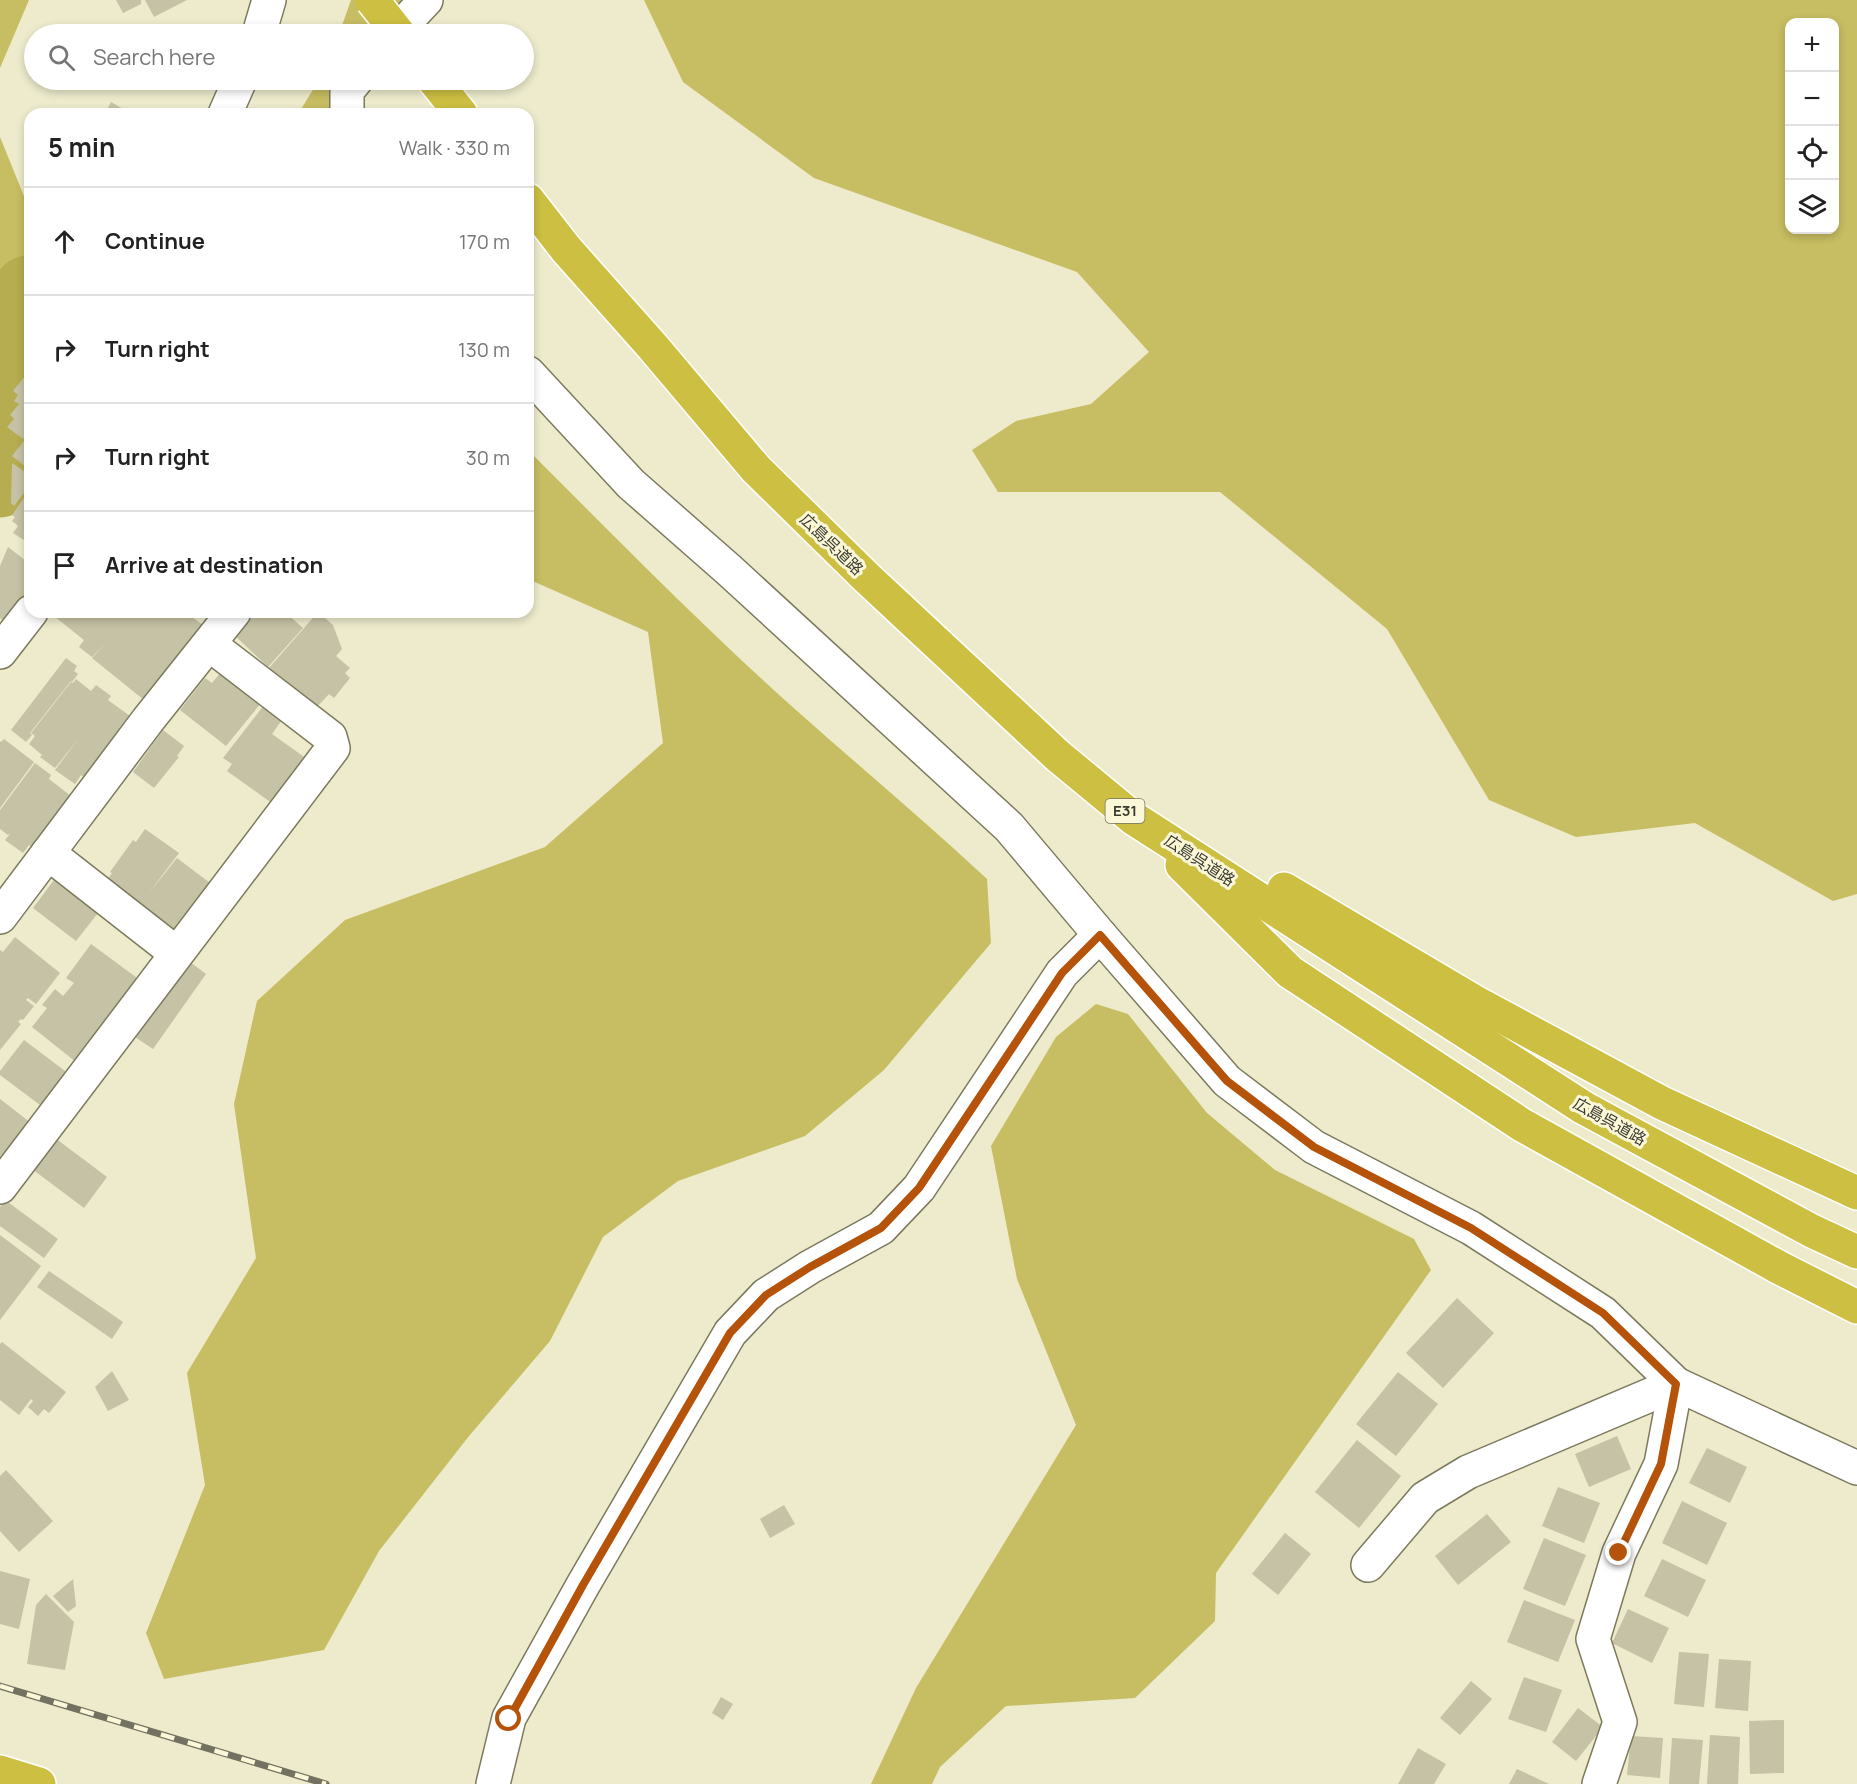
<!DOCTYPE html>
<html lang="en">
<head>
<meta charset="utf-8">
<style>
	:root { --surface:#fff; --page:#f2f2f2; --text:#222; --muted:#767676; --line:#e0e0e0 }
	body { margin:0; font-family:Manrope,"Noto Sans JP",sans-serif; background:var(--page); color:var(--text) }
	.controls { position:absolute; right:18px; top:18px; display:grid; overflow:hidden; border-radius:12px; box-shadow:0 3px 9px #0003 }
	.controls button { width:54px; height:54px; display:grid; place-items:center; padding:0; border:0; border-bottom:2px solid var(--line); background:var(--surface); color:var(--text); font:30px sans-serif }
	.stop { position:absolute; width:18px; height:18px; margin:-14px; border:4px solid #b45309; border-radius:50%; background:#fff }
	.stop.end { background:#b45309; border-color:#fff; box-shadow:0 2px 6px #0008 }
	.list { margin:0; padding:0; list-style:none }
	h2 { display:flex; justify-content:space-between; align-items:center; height:78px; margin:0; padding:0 24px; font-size:26px }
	h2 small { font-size:20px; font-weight:400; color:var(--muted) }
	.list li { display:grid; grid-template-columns:39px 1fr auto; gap:18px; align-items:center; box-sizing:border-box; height:108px; padding:0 24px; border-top:2px solid var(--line) }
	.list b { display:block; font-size:22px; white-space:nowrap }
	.list em { font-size:20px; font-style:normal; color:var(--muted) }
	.icon { flex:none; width:33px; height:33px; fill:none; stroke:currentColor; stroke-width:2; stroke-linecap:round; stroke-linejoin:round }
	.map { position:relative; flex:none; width:1857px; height:1784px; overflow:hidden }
	.search { position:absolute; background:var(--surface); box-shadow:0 3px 9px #0003; left:24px; top:24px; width:510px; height:66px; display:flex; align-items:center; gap:15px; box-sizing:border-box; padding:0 21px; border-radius:33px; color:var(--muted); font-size:22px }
	.panel { position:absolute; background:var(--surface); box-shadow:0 3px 9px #0003; left:24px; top:108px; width:510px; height:510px; border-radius:18px }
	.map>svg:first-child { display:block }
	.forest { fill:#c7bd62; fill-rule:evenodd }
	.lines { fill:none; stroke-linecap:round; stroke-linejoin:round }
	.river { stroke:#b6ad51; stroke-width:69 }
	.building { fill:#c5c2a5 }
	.minor-casing { stroke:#7c7a5e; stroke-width:36 }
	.highway-casing { stroke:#fff; stroke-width:36 }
	.minor { stroke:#fff; stroke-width:33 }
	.highway { stroke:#ccbf42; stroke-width:33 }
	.rail-casing { stroke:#737160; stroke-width:7 }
	.rail { stroke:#fbf8d9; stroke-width:4.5; stroke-dasharray:14; stroke-linecap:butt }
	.highway-bridge-casing { stroke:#fff; stroke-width:36; stroke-linecap:butt }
	.highway-bridge { stroke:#ccbf42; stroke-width:33 }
	.route { stroke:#b45309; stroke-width:8 }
	.labels { text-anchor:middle; stroke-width:6; stroke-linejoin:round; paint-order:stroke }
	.shield { fill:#fbf8d9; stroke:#757462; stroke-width:1.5 }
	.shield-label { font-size:15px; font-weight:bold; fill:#3c3b2f }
	.street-label { font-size:16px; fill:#3c3b2f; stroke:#fbf8d9 }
</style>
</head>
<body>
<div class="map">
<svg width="1857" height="1784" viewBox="0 0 1857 1784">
	<rect width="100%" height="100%" fill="#edebcc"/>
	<!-- forest -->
	<g class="forest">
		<polygon points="0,0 29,0 0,68"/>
		<polygon points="351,0 444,0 408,34 339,34"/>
		<path d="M644 0H1857V894L1833 901 1695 823 1576 837 1489 800 1387 629 1220 492H998L972 450 1016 421 1091 404 1149 352 1077 272 814 178 683 82ZM1790 22H1834V230H1790Z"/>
		<polygon points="319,80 365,80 342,114 298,114"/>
		<polygon points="0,137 30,211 30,251 0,397"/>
		<path d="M528 450C616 538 703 627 796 710 860 767 925 821 987 879L991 943 884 1070 805 1136 678 1181 603 1237 550 1341 469 1436 379 1551 324 1650 164 1679 146 1633 205 1485 187 1373 256 1258 234 1104 257 1001 345 920 545 847 663 743 648 632 528 579Z"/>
		<polygon points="1096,1004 1128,1014 1207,1113 1275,1170 1414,1239 1431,1270 1216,1573 1215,1621 1135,1698 1006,1706 940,1767 932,1784 871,1784 916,1688 1076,1425 1017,1279 991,1146 1056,1037"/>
	</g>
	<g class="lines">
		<!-- river -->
		<polyline class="river" points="0,483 2,473 3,430 28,290"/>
	</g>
	<!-- building -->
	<g class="building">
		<polygon points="116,0 141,0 141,4 123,13"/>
		<polygon points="145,0 187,0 154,17"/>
		<polygon points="111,102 132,114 105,114"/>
		<polygon points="25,376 30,380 30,431 23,439 7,427 14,419 10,415 19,404 14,401 18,395 13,391"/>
		<polygon points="30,433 30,470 12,456"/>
		<polygon points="12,463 30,475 30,485 14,506 11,503"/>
		<polygon points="30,489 30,544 13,533 18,526 12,521 15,517 12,515"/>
		<polygon points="8,547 30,564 30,588 4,621 0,618 0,566"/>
		<polygon points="49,612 185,612 203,625 144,700 92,658 107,642 92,657 79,647 84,640"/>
		<polygon points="249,612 285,612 303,628 268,667 231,632"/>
		<polygon points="318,612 333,625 342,649 336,656 350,668 345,673 350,678 334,698 329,694 316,708 279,684 283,680 269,668"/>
		<polygon points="66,658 77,666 74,671 78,674 72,682 71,681 30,733 32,735 26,742 11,730"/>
		<polygon points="221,672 261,703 226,746 180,710 205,678 212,683"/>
		<polygon points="76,679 91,691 96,685 111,696 108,700 134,719 85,778 81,775 75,784 55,770 79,738 55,768 40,757 42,755 29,744 35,736 31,733 71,682 73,683"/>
		<polygon points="268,700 286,714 272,734 307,759 273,804 227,771 232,764 223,758"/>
		<polygon points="163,730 184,746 177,756 179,757 154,788 133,772"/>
		<polygon points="4,739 34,762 0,808 0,741 1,742"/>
		<polygon points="35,763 51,775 49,779 71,796 32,848 29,845 23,853 5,840 11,833 8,835 0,829 0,810"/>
		<polygon points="145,829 179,853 148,894 177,858 218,889 202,909 194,902 172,931 103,885 112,873 110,872 133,840 136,842"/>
		<polygon points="54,880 98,913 76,941 33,908"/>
		<polygon points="15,937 60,973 36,1004 28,998 26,1000 34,1006 23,1020 21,1019 18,1022 21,1024 0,1050 0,950 3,952"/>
		<polygon points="91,944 144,983 81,1066 32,1027 47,1008 42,1005 55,989 63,996 74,983 66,978"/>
		<polygon points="186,959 206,974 153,1049 132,1035"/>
		<polygon points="24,1040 69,1074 48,1111 0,1075 0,1071"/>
		<polygon points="0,1099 31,1123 4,1159 0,1156"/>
		<polygon points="55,1138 107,1177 84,1208 32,1169"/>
		<polygon points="5,1200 58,1239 44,1258 0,1226 0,1207"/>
		<polygon points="0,1235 41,1266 0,1320"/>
		<polygon points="49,1271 123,1322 112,1339 37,1287"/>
		<polygon points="1457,1298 1494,1333 1443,1388 1406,1353"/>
		<polygon points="2,1342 66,1392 49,1413 44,1409 38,1416 28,1407 33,1401 31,1399 19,1415 0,1400 0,1344"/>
		<polygon points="112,1371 129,1400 108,1411 95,1387"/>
		<polygon points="1398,1372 1438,1404 1396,1456 1356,1424"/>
		<polygon points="1617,1436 1631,1469 1589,1487 1575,1454"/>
		<polygon points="1357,1440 1401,1476 1359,1528 1315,1492"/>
		<polygon points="1707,1448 1747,1467 1730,1503 1689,1483"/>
		<polygon points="6,1470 53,1521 19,1552 0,1531 0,1476"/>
		<polygon points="1558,1487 1600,1503 1584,1543 1542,1526"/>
		<polygon points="1682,1501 1727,1523 1707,1565 1662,1543"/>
		<polygon points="784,1505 795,1524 770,1538 760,1519"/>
		<polygon points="1487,1514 1511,1542 1458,1585 1435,1556"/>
		<polygon points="1285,1533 1311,1554 1278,1595 1252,1574"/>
		<polygon points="1544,1538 1586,1555 1565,1606 1523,1589"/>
		<polygon points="1662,1559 1706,1580 1688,1617 1644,1596"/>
		<polygon points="0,1571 30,1579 19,1629 0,1624"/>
		<polygon points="73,1579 76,1606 68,1612 53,1596"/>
		<polygon points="46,1594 74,1622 65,1670 27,1664 36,1605"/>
		<polygon points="1524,1600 1575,1620 1558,1662 1507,1642"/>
		<polygon points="1628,1609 1669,1628 1652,1663 1612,1643"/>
		<polygon points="1679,1652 1709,1654 1704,1707 1674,1704"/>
		<polygon points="1719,1659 1751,1661 1748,1711 1715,1708"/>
		<polygon points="1524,1677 1562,1690 1546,1732 1508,1719"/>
		<polygon points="1471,1681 1492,1699 1460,1735 1440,1718"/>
		<polygon points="721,1697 733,1704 723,1720 712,1713"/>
		<polygon points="1578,1708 1603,1727 1576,1761 1552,1742"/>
		<polygon points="1784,1720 1784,1773 1750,1774 1749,1721"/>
		<polygon points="1710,1735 1740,1737 1738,1784 1707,1784"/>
		<polygon points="1631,1736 1663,1738 1660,1778 1627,1775"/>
		<polygon points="1672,1738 1703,1740 1699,1784 1669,1784"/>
		<polygon points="1418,1748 1446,1764 1434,1784 1398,1784"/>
		<polygon points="1517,1769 1549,1784 1509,1784"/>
	</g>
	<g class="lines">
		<defs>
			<g id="minor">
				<polyline points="259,34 269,0"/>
				<polyline points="394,34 426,0"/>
				<polyline points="225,114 240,80"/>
				<polyline points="347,114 347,91 356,80"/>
				<polyline points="528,373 631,484 729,570 1009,827 1100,935 1227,1081 1314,1147 1471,1228 1603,1313 1676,1384 1857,1468"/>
				<polyline points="0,652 31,612"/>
				<polyline points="48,853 176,953"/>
				<polyline points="0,917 148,720 234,612"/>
				<polyline points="0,1187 333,748 330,737 209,644"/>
				<polyline points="1368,1565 1425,1498 1468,1472 1676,1384"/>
				<polyline points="493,1784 509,1718 583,1585 730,1333 766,1295 810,1267 881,1228 919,1188 1062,973 1100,935"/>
				<polyline points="1599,1784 1620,1722 1593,1639 1619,1553 1661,1464 1676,1384"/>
			</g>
			<g id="highway">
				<polyline points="434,80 461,114"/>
				<polyline points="528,200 566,249 653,347 756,469 867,578 1058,756 1133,818 1584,1108 1812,1231 1857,1252"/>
				<polyline points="1182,865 1290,972 1522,1125 1780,1268 1857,1307"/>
				<polyline points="1284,889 1475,1002 1662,1103 1857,1193"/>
				<polyline points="0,1772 39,1784"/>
			</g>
		</defs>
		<!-- minor casing -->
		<use href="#minor" class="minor-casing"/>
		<!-- highway casing -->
		<use href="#highway" class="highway-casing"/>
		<!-- minor -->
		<use href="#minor" class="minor"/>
		<!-- highway -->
		<use href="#highway" class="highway"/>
		<defs>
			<polyline id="rail" points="0,1686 326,1784"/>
		</defs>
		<!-- rail casing -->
		<use href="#rail" class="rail-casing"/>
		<!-- rail -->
		<use href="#rail" class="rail"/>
		<defs>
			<polyline id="highway-bridge" points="372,0 399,34"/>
		</defs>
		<!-- highway-bridge casing -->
		<use href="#highway-bridge" class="highway-bridge-casing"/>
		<!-- highway-bridge -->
		<use href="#highway-bridge" class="highway-bridge"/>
	</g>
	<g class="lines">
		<!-- route -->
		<polyline class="route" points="509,1719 583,1585 730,1333 766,1295 810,1267 881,1228 919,1188 1062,973 1100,935 1227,1081 1314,1147 1471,1228 1603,1313 1676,1384 1661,1464 1619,1553"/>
	</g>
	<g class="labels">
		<!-- shield labels -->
		<rect class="shield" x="1105.5" y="799" width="39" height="24" rx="4.5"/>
		<g class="shield-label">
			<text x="1125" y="816">E31</text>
		</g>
		<!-- street labels -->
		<g class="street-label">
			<text transform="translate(832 544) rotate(44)" y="6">広島呉道路</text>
			<text transform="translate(1200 860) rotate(33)" y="6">広島呉道路</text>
			<text transform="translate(1610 1121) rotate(29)" y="6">広島呉道路</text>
		</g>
	</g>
</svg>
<div class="controls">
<button>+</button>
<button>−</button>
<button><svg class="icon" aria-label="locate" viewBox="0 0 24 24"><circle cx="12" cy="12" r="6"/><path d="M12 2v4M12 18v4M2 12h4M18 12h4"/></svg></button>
<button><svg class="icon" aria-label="layers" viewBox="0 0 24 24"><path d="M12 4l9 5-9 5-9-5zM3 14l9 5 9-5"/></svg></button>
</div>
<div class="stop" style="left:509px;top:1719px"></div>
<div class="stop end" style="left:1619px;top:1553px"></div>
<div class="search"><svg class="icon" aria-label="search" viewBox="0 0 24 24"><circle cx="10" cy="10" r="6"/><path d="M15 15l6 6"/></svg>Search here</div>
<section class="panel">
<h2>5 min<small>Walk · 330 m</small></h2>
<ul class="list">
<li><svg class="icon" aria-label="ahead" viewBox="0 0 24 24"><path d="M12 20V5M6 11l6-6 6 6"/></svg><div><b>Continue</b></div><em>170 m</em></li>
<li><svg class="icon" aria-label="right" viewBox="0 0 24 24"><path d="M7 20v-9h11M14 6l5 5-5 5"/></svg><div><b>Turn right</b></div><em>130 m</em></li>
<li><svg class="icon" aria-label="right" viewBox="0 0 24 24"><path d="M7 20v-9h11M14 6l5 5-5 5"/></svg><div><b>Turn right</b></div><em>30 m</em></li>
<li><svg class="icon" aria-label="arrive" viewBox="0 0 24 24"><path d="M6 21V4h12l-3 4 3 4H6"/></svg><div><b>Arrive at destination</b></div></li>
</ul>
</section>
</div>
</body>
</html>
